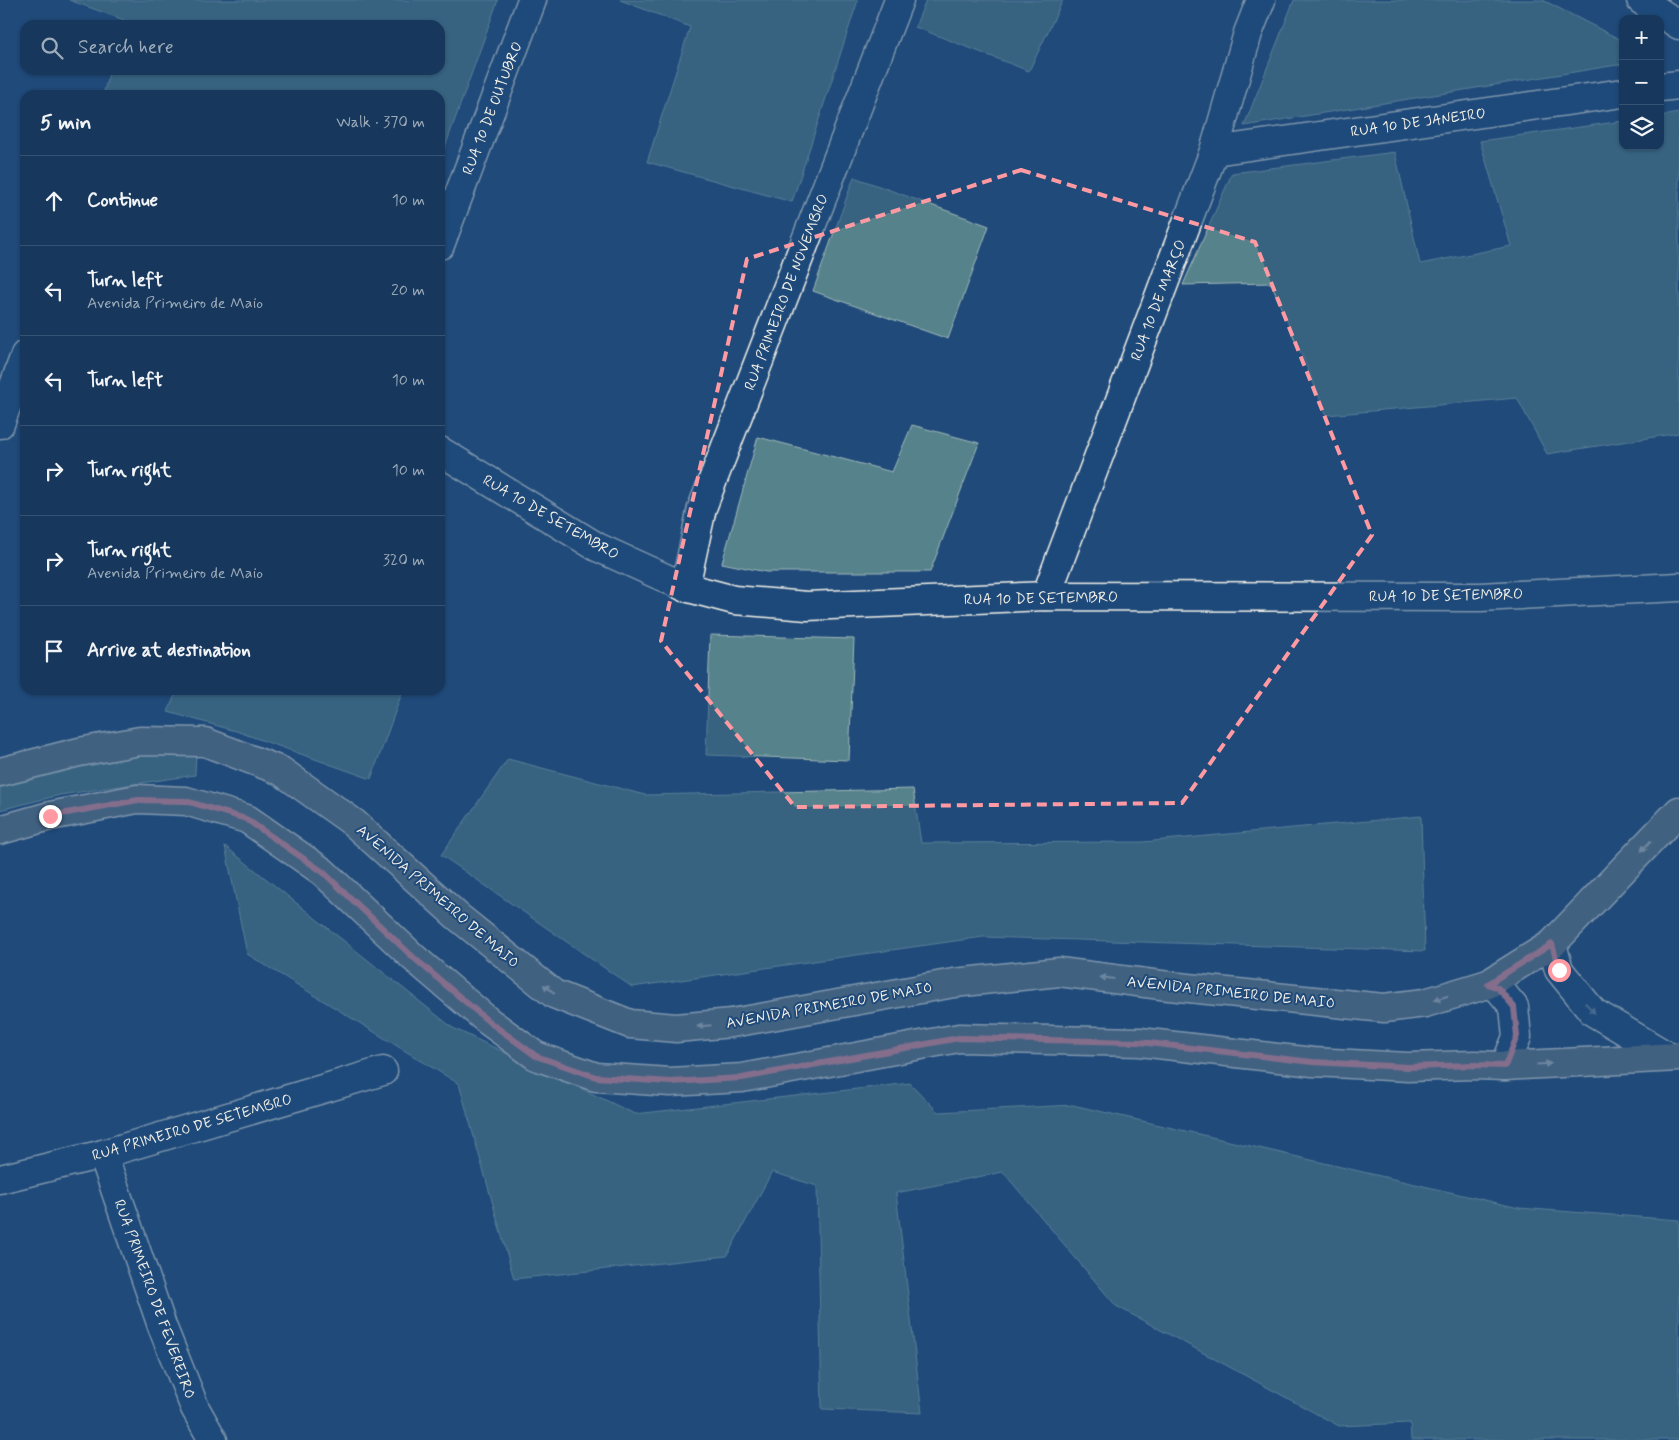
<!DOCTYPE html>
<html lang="en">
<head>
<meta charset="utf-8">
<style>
	:root { --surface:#17385c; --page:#244365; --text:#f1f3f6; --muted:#9eacbb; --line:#365272 }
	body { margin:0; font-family:Mynerve,sans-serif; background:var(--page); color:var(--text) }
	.controls { position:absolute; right:15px; top:15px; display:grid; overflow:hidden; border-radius:10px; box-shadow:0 1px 4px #0004 }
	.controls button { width:45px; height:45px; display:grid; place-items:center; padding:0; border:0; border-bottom:1px solid var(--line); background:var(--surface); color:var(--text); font:25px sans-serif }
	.stop { position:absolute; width:15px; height:15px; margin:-11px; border:4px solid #ff9aa2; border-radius:50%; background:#fff }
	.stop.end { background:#ff9aa2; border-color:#fff; box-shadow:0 1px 5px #0008 }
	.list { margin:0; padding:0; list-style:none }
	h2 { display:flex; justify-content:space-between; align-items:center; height:65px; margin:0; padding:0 20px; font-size:21px }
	h2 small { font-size:16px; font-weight:400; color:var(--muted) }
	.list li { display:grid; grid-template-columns:32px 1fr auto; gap:15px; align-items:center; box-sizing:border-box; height:90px; padding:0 20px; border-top:1px solid var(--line) }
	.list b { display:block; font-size:19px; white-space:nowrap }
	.list p { margin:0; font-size:16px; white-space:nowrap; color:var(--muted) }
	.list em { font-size:16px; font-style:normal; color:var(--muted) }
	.icon { flex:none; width:28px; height:28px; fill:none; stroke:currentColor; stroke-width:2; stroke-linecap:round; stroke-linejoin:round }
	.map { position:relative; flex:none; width:1679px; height:1440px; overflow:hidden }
	.search { position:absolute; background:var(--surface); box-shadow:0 1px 4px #0004; left:20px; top:20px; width:425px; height:55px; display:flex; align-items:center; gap:12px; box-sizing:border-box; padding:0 18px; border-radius:15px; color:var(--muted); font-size:19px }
	.panel { position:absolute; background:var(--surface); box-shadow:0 1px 4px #0004; left:20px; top:90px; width:425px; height:605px; border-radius:15px }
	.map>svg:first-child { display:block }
	.green { fill:#55828b; stroke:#a4baba }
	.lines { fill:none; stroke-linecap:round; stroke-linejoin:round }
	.minor-casing { stroke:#f4f1e8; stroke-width:31 }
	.major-casing { stroke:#f4f1e8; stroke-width:31 }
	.minor { stroke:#1f4a7a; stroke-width:28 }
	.major { stroke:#6c7d8b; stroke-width:28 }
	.oneway { fill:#cbcecc }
	.oneway2 { fill:#748da6 }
	.route { stroke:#ff9aa2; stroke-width:6 }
	.marked { fill:none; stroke:#ff9aa2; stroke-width:4; stroke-dasharray:10 6; stroke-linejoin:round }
	.labels { text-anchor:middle; stroke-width:4; stroke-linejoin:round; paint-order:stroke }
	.street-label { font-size:15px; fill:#f4f1e8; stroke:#1f4a7a }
</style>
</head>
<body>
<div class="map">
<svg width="1679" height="1440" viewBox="0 0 1679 1440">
	<rect width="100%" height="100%" fill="#1f4a7a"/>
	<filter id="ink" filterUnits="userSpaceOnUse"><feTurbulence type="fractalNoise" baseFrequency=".02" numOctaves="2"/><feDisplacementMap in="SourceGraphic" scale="10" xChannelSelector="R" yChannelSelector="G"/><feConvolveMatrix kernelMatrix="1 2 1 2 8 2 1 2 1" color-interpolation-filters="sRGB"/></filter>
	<g filter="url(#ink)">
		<!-- green -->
		<g class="green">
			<polygon points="69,0 498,0 440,161 440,95 103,95 110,70 440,70 440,25 123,25 124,20"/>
			<polygon points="620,0 858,0 792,202 647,162 690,27"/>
			<polygon points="926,0 1063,0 1029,71 915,27"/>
			<polygon points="1294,0 1543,0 1623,41 1623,64 1244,126"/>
			<polygon points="1679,113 1679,433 1547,454 1517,398 1327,415 1271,283 1183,285 1232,173 1395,152 1420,264 1511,246 1480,141 1623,121 1623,146 1660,146 1660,116"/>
			<polygon points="854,177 989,226 948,339 813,291"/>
			<polygon points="912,425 979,443 930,572 766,572 722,563 758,437 892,472"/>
			<polygon points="710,635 854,639 849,760 706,755"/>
			<polygon points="177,690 403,690 371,779 236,731 168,712"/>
			<polygon points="196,753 195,775 60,795 0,810 0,779 104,754"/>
			<polygon points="508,759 645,795 913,789 921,843 1143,842 1421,816 1425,951 983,937 632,987 441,855"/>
			<polygon points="225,846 453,1028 635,1114 910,1083 938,1112 1073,1105 1519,1208 1679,1220 1679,1440 1411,1440 1410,1423 1339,1426 1116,1306 1003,1172 896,1193 922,1413 822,1409 817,1186 772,1172 727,1256 514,1279 459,1084 247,954"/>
		</g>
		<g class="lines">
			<defs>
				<g id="minor">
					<polyline points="1641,0 1679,25"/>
					<polyline points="1660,87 1679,85"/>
					<polyline points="1214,151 1623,93"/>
					<polyline points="440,245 532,0"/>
					<polyline points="0,424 25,355"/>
					<polyline points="440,451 597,547 685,587 734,600 807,606 1046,596 1480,597 1679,587"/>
					<polyline points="685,587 702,508 899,0"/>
					<polyline points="1046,596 1214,151 1248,33 1261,0"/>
					<polyline points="1552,944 1559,970 1593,1012 1669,1057"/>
					<polyline points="1488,984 1498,988 1514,1007 1517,1037 1505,1066"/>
					<polyline points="103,1154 162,1326 195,1408 213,1440"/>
					<polyline points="0,1179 103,1154 383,1071"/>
				</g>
				<g id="major">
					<polyline points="0,772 79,752 140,741 205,742 281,771 354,823 457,916 554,994 630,1024 676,1028 732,1023 954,983 1059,972 1169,986 1384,1008 1425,1003 1488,984 1552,944 1679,811"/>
					<polyline points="0,830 50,816 137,799 186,801 247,819 323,872 414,958 488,1021 536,1056 596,1077 670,1082 742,1078 959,1038 1140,1042 1313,1062 1408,1067 1474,1065 1505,1066 1679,1057"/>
				</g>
			</defs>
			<!-- minor casing -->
			<use href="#minor" class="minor-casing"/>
			<!-- major casing -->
			<use href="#major" class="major-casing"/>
			<!-- minor -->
			<use href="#minor" class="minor"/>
			<!-- major -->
			<use href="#major" class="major"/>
		</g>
		<!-- one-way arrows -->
		<defs><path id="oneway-solid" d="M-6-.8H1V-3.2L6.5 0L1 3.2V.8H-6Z" transform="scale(1.25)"/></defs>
		<g class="oneway">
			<use href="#oneway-solid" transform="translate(1646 846) rotate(133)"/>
			<use href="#oneway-solid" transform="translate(1107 978) rotate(-173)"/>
			<use href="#oneway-solid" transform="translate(549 989) rotate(-144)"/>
			<use href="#oneway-solid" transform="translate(1441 998) rotate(163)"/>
			<use href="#oneway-solid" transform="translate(704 1026) rotate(175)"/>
			<use href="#oneway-solid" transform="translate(1544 1064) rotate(-3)"/>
		</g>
		<use class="oneway2" href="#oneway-solid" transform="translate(1590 1008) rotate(47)"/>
	</g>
	<g class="lines" filter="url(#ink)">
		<!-- route -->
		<polyline class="route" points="50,816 138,800 186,801 246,819 323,872 414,958 488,1021 536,1056 596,1077 670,1082 742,1078 959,1038 1140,1042 1312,1062 1408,1067 1474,1065 1505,1066 1517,1036 1514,1007 1498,988 1488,984 1552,944 1559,970"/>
	</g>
	<!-- marked area -->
	<path d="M0 0H1679V1440H0ZM1021 170 1255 242 1372 535 1182 803 795 807 661 641 747 259Z" fill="#1f4a7a" fill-opacity=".55" fill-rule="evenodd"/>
	<path class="marked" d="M1021 170 1255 242 1372 535 1182 803 795 807 661 641 747 259Z"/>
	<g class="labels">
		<!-- street labels -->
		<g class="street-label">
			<text transform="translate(492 108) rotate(-69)" y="5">RUA 10 DE OUTUBRO</text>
			<text transform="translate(1418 122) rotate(-8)" y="5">RUA 10 DE JANEIRO</text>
			<text transform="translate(786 292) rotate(-69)" y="5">RUA PRIMEIRO DE NOVEMBRO</text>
			<text transform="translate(1158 300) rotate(-69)" y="5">RUA 10 DE MARÇO</text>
			<text transform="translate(551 517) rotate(30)" y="5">RUA 10 DE SETEMBRO</text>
			<text transform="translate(1446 595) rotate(-1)" y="5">RUA 10 DE SETEMBRO</text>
			<text transform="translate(1041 598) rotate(-1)" y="5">RUA 10 DE SETEMBRO</text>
			<text transform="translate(438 896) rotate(41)" y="5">AVENIDA PRIMEIRO DE MAIO</text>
			<text transform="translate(1231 992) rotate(6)" y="5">AVENIDA PRIMEIRO DE MAIO</text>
			<text transform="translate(829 1005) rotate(-10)" y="5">AVENIDA PRIMEIRO DE MAIO</text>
			<text transform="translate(192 1127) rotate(-16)" y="5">RUA PRIMEIRO DE SETEMBRO</text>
			<text transform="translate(155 1299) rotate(70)" y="5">RUA PRIMEIRO DE FEVEREIRO</text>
		</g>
	</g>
</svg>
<div class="controls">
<button>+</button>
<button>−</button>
<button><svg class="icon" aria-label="layers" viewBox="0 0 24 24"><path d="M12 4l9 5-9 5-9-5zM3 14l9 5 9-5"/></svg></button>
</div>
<div class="stop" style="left:1559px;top:970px"></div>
<div class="stop end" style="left:50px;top:816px"></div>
<div class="search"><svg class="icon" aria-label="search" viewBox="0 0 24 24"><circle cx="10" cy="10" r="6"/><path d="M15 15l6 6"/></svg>Search here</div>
<section class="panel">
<h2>5 min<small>Walk · 370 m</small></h2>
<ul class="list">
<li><svg class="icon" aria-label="ahead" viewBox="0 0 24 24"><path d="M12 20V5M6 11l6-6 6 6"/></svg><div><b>Continue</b></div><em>10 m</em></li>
<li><svg class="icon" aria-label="left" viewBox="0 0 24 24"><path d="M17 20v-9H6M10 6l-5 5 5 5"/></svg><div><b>Turn left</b><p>Avenida Primeiro de Maio</p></div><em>20 m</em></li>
<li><svg class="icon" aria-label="left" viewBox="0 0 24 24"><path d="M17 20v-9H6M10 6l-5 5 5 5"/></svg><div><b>Turn left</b></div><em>10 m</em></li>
<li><svg class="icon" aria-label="right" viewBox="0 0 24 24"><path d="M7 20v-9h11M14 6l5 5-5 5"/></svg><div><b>Turn right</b></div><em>10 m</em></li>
<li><svg class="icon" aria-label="right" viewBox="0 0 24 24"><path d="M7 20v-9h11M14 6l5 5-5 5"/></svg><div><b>Turn right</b><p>Avenida Primeiro de Maio</p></div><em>320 m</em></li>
<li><svg class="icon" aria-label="arrive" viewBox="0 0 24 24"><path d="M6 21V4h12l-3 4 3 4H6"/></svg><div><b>Arrive at destination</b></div></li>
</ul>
</section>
</div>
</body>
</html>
